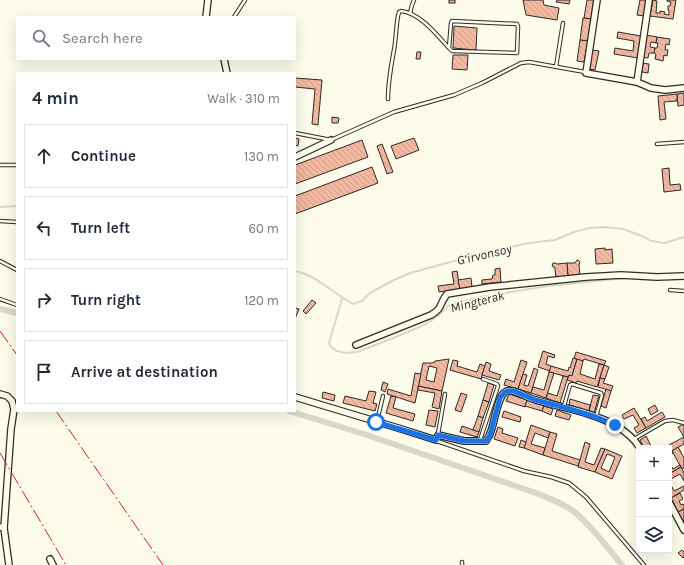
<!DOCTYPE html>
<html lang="en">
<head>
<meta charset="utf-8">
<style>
	:root { --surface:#fff; --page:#f2f2f3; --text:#1f2937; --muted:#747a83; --line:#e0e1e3 }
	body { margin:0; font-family:Karla,sans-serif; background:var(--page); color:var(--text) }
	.controls { position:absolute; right:12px; bottom:12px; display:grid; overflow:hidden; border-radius:0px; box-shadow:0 4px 16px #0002 }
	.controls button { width:36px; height:36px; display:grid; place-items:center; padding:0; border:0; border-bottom:1px solid var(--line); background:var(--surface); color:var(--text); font:20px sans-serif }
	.stop { position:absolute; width:12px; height:12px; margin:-9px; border:3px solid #1a73e8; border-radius:50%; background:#fff }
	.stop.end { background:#1a73e8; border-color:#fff; box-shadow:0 1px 4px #0008 }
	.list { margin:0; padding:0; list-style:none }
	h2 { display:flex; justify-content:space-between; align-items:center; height:52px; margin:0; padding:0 16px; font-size:17px }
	h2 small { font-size:13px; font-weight:400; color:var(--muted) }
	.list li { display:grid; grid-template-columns:26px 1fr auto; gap:12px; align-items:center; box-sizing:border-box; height:64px; margin:0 8px 8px; padding:0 8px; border:1px solid var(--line); border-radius:0px }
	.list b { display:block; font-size:15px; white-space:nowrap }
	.list em { font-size:13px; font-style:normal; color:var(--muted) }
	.icon { flex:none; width:22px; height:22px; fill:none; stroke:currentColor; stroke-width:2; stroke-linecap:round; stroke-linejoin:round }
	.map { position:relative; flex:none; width:684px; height:565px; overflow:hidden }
	.search { position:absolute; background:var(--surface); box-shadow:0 4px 16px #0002; left:16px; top:16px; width:280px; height:44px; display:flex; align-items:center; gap:10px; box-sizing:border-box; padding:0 14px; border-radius:0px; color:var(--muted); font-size:15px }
	.panel { position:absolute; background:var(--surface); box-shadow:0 4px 16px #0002; left:16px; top:72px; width:280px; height:340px; border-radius:0px }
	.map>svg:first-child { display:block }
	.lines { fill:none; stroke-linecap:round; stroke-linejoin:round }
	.stream { stroke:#d8d7c9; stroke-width:2 }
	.canal { stroke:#d8d7c9; stroke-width:6 }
	.building { fill:url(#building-back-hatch); stroke:#2b2b2b; fill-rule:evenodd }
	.lane-casing { stroke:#2b2b2b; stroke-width:4.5 }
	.street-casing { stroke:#2b2b2b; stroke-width:8 }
	.lane { stroke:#fdfbea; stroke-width:2.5 }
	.street { stroke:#fdfbea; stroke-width:5.5 }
	.power { stroke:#c62828; stroke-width:1; stroke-dasharray:14 3 2 3; stroke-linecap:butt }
	.route { stroke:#1a73e8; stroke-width:5 }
	.labels { text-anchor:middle; stroke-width:3; stroke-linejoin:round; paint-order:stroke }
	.water-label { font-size:13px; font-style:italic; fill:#2b2b2b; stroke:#fdfbea }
</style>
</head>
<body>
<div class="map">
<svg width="684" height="565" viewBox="0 0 684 565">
	<defs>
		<pattern id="building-back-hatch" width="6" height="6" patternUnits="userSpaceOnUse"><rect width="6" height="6" fill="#f2b8a0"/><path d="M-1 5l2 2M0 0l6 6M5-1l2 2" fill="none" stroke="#d09e8a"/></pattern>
	</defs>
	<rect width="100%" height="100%" fill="#fdfbea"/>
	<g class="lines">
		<!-- stream -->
		<g class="stream">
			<polyline points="0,207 17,206"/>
			<path d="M295 271C316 275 334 294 353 304L362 301 370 293 392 281 410 273 491 251 529 243 555 240 574 232 589 228 605 227 623 229 642 236 651 241 665 243 684 237"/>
			<polyline points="342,299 329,343 331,347 337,351 346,353 357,352 396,337 426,324 438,316 449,305 481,297 548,286 625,278"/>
		</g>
		<!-- canal -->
		<g class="canal">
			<polyline points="0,309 17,313"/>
			<path d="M289 411 367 435 536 493C550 499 566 504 577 514 593 528 608 548 622 565"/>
		</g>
	</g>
	<!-- building -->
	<g class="building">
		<rect x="449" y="0" width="6" height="3"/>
		<polygon points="523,0 543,0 544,5 559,8 557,20 526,15"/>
		<polygon points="557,0 570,0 569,4 556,2"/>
		<polygon points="587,0 594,0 591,19 584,18"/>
		<polygon points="640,0 646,0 644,16 637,15"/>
		<polygon points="653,0 657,1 656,13 660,13 660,11 665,12 664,14 669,15 669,11 668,10 668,6 670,6 671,2 667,1 667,0 676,0 673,19 650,16"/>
		<polygon points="583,18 591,19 588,41 580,40"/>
		<polygon points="454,26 477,28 476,50 453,48"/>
		<polygon points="618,32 641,36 638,58 614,54 615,48 633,51 634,41 617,38"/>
		<polygon points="646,35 657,37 656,43 651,42 650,47 655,48 654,53 649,53 648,58 642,57"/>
		<polygon points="657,37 670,39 669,45 666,44 665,50 668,50 667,56 664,55 663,61 655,59 656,54 654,53 655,48 657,48 658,43 656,43"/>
		<polygon points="580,40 588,41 584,62 577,61"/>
		<polygon points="592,50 599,51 595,70 589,69"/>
		<polygon points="417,52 421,52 420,59 416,59"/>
		<polygon points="453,55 468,55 467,70 452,69"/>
		<polygon points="643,63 649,64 648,73 642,72"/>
		<polygon points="295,78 322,80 318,125 312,124 315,89 295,87"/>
		<polygon points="684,93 684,105 678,106 677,94"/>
		<polygon points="677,94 677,101 664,102 666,119 660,120 658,96"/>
		<polygon points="332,117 339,118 338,123 332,123"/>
		<polygon points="295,138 299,139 298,146 295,145"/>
		<polygon points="414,138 419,150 396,159 391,146"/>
		<polygon points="362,140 368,157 295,184 295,165"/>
		<polygon points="382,144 393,172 387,174 377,146"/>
		<polygon points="372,167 378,183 295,214 295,196"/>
		<polygon points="669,168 670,185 680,184 681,190 664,192 662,169"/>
		<polygon points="605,248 605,250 612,249 613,263 596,264 595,249"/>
		<polygon points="577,260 578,260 580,262 579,265 580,276 568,277 567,263 575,263"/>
		<polygon points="553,263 555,263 557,264 567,263 568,277 556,278 555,268 552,266"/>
		<polygon points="500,268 501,282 482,284 482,280 492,279 493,275 495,275 495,269"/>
		<polygon points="457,271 460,289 439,292 438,286 454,284 452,272"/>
		<polygon points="471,278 472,287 460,289 458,280"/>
		<polygon points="312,300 316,303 306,314 303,311"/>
		<polygon points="295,308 299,309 295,319"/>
		<polygon points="543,351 555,355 554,358 548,356 546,364 551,366 550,371 538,367"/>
		<polygon points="576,352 606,361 604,365 584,359 583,361 574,359"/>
		<polygon points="573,358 577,359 572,376 569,375 568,377 549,372 551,366 568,371 569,367 570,368"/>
		<path d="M449 359 442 391 418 386 423 363H432L435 362V361ZM429 366 437 368 434 382 426 380Z"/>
		<polygon points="577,359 583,361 580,374 595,379 599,364 604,365 597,387 577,381 576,383 567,380 569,375 572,376"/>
		<polygon points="453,360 458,361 457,366 477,372 480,364 485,366 481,379 450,370"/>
		<polygon points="521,360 527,362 518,389 504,385 506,379 514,382"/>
		<polygon points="486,362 491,364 489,371 501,375 499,380 482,375"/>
		<polygon points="604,365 609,367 605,379 600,378"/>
		<polygon points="534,368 538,370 531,393 518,389 523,374 527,375 524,385 528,386"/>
		<polygon points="549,372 554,373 546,398 531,393 533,387 544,390"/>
		<polygon points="415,373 421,374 415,403 387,394 388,389 411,396"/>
		<polygon points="563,376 568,377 560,403 546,398 548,393 557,396"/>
		<polygon points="600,378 605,379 603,383 613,386 611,391 598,387"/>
		<polygon points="383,382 388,384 385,392 381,390"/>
		<polygon points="488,383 494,385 489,402 483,400"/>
		<polygon points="418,386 442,391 439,409 432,407 435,393 418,390"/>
		<polygon points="606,389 611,391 606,408 601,406"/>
		<polygon points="369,391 376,392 373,403 377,404 375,411 343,403 345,396 366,401"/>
		<polygon points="323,392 335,395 334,401 322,398"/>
		<polygon points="461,393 467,395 461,412 455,410"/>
		<polygon points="509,394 527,400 525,407 506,401"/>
		<polygon points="593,395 599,396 594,413 589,411"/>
		<polygon points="391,396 396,397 393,408 415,414 413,421 386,413"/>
		<polygon points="570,399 590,405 589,411 569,405"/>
		<polygon points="483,400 489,402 483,418 478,416"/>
		<polygon points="527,400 544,406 542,411 525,406"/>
		<polygon points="655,405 658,411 651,415 648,409"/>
		<polygon points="544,406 553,409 551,415 542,411"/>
		<polygon points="634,408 646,428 637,433 634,428 639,425 633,415 624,419 622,415"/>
		<polygon points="429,410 438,411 435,427 426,425"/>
		<polygon points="557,410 571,415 569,420 555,416"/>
		<polygon points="504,411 521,417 520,422 502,417"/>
		<polygon points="662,412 665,417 646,428 641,419 645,417 647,421"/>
		<polygon points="478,416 483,418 479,432 473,430"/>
		<polygon points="684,424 684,444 672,451 669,445 684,437 678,427"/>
		<polygon points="531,425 550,432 548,438 535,433 531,444 545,448 543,455 524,448"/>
		<polygon points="462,426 479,432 477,437 460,432"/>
		<polygon points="498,427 503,429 502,433 518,438 515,446 494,439"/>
		<polygon points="550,432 557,434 552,451 580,460 578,466 543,455"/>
		<polygon points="646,436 652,448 644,448 640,440"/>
		<polygon points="521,440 526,442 524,448 519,447"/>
		<polygon points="585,442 590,444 585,462 594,465 601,448 605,449 595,472 578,467"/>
		<polygon points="678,447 684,458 684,468 682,469 672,451"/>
		<polygon points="671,448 673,453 669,455 669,449"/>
		<path d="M605 449 622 456 612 479 595 472ZM607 454 615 457 609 472 601 468Z"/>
		<polygon points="680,465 681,467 669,474 669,468 672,467 673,469"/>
		<polygon points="681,467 684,473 684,481 680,474 671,479 670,477 669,477 669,474"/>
		<polygon points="669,481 674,491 684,486 684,490 671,498 669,494"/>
		<polygon points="680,493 683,499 679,501 681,505 684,504 684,509 678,512 671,498"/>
		<polygon points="684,509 684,522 678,512"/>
		<polygon points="682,550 684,552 684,557 683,558 678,553"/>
	</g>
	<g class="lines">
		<defs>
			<g id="lane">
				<polyline points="410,13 412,5 414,0"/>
				<polyline points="234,17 245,0"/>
				<polyline points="556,67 563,23"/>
				<path d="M388 99C388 82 391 66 394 50 396 39 396 27 398 16L399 12 401 11C420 13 437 35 449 48L452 51 517 53 518 27 517 24 452 21 451 23 449 48"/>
				<polyline points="295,133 331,140 394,112 454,95 482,83 521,63 529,62 585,72"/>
				<polyline points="657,144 684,142"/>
				<polyline points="0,165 17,165"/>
				<polyline points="0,221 17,222"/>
				<polyline points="0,261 17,270"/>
				<polyline points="670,290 684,291"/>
				<polyline points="0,299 17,305"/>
				<polyline points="564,406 570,385 572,384 601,393 602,395 596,417"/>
				<polyline points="377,421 383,396"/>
				<polyline points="438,434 445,394"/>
				<polyline points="634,439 665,421 673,420 684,423"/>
				<polyline points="480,440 498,386 497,384 483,379"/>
				<polyline points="437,441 524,471 551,477 569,483 586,497 644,565"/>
				<polyline points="462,565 462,562"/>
			</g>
			<g id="street">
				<polyline points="597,0 586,73 637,82 651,88 665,90 684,88"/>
				<polyline points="206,17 208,0"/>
				<polyline points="224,59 227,73"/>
				<polyline points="637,82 649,0"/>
				<polyline points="295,157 331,140"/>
				<path d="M356 345 431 315C443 308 439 304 447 294L490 287 586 277 621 275 657 277 684 276"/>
				<polyline points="0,394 7,396 12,401 14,409 11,429 4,528"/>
				<path d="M295 397 398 428 436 440 438 435 464 441H486C487 439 488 437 489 436 495 425 496 399 505 392 507 390 510 391 513 391 521 393 528 398 536 400 563 408 591 412 615 425 625 431 634 438 640 448"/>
				<polyline points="669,502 684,530"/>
				<polyline points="0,527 4,528 9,565"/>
				<polyline points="50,559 53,565"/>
			</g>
		</defs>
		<!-- lane casing -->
		<use href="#lane" class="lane-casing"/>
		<!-- street casing -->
		<use href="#street" class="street-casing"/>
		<!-- lane -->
		<use href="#lane" class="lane"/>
		<!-- street -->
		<use href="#street" class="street"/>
		<!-- power -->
		<g class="power">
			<polyline points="0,331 17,355"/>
			<polyline points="56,411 163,565"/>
			<polyline points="0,453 66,565"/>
		</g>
	</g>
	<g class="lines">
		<!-- route -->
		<polyline class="route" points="376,422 436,440 438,435 464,441 486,441 490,435 500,398 505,392 508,391 514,391 535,400 563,407 596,417 615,425"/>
	</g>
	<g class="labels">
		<!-- water labels -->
		<g class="water-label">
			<text transform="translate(484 254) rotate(-13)" y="5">G‘irvonsoy</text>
			<text transform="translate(477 301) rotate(-14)" y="5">Mingterak</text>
		</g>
	</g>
</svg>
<div class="controls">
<button>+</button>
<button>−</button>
<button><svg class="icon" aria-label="layers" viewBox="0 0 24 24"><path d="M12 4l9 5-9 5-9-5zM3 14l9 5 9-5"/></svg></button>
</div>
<div class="stop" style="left:376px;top:422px"></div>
<div class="stop end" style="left:615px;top:425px"></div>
<div class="search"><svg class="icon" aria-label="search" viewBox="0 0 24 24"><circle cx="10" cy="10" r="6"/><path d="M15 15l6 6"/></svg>Search here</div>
<section class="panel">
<h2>4 min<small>Walk · 310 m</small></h2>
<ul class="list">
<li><svg class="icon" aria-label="ahead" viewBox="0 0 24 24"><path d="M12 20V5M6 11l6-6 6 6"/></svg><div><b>Continue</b></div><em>130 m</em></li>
<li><svg class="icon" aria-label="left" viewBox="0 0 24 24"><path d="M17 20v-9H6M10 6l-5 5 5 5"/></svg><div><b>Turn left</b></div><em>60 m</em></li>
<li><svg class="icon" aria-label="right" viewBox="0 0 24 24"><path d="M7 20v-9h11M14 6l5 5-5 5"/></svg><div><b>Turn right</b></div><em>120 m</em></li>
<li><svg class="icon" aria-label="arrive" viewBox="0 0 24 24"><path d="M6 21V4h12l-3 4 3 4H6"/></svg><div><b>Arrive at destination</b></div></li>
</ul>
</section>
</div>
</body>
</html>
